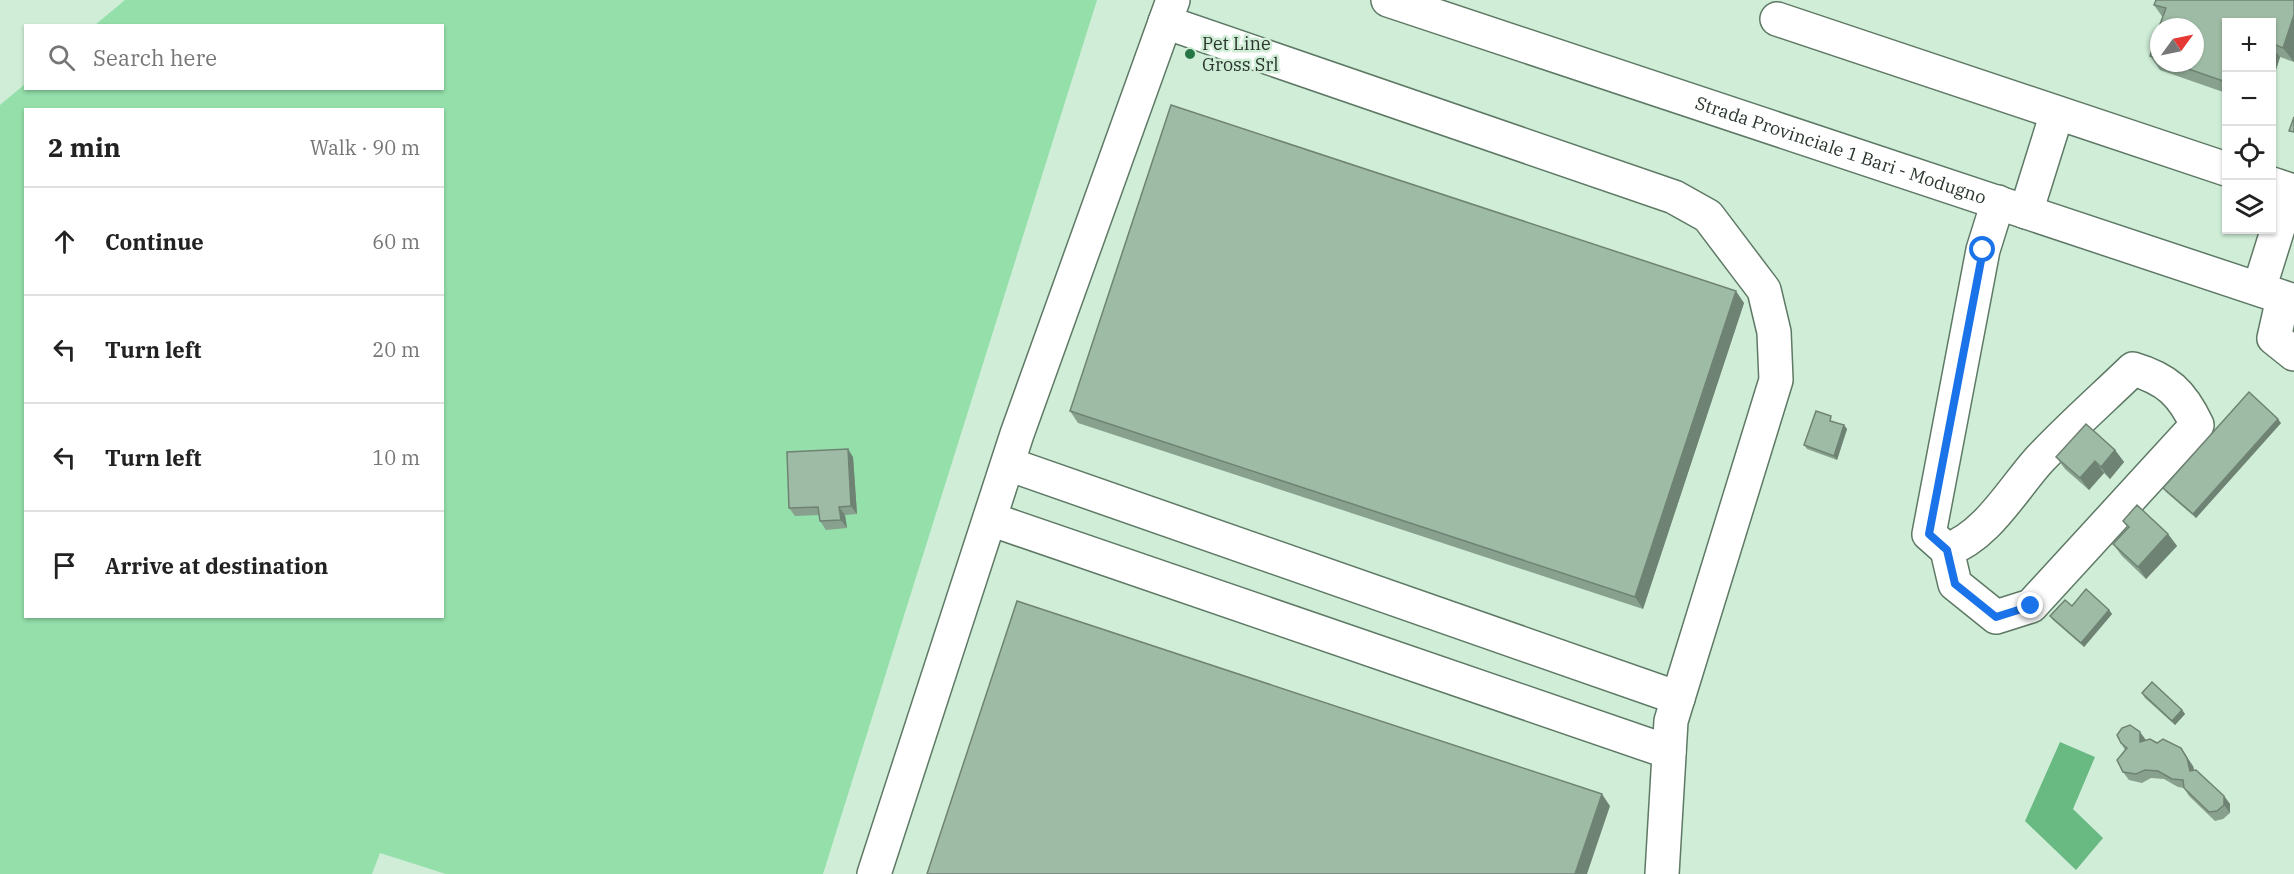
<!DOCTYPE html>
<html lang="en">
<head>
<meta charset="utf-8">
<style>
	:root { --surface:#fff; --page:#f6f6f6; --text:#222; --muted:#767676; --line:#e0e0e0 }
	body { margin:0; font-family:"IBM Plex Serif",serif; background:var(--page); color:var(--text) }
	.controls { position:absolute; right:18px; top:18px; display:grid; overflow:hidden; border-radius:0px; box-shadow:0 2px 4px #0004 }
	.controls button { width:54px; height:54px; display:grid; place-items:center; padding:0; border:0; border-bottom:2px solid var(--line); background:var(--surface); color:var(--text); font:30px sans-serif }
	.compass { position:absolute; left:2150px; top:18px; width:54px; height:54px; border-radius:50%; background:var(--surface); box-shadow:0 2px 4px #0004; rotate:57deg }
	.stop { position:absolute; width:18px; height:18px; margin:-14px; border:4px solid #1a73e8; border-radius:50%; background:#fff }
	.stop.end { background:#1a73e8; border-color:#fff; box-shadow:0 2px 6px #0008 }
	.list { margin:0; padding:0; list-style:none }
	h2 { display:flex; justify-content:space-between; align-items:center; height:78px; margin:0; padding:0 24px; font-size:26px }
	h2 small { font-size:20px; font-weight:400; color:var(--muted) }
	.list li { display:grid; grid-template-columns:39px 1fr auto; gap:18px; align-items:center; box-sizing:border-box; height:108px; padding:0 24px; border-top:2px solid var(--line) }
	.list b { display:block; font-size:22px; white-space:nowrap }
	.list em { font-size:20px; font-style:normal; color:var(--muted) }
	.icon { flex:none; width:33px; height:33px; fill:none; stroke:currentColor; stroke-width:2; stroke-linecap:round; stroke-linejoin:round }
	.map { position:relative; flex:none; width:2294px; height:874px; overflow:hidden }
	.search { position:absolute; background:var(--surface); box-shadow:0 2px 4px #0004; left:24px; top:24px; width:420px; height:66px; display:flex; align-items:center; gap:15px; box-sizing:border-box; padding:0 21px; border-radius:0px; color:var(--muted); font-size:22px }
	.panel { position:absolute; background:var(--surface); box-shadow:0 2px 4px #0004; left:24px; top:108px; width:420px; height:510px; border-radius:0px }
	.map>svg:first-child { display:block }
	.green { fill:#94dfaa; fill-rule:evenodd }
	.water { fill:#68b982 }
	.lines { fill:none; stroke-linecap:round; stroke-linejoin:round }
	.minor-casing { stroke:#5e7965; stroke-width:36 }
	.minor { stroke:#fff; stroke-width:33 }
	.wall { fill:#88a18e }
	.shaded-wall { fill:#6f8374 }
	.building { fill:#9ebba5; stroke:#6f8374; stroke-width:1.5 }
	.route { stroke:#1a73e8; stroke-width:8 }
	.poi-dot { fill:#267545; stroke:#cfedd7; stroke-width:2 }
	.labels { text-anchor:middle; stroke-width:5; stroke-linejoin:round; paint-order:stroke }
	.poi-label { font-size:18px; fill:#2a362d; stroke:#cfedd7; text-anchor:start }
	.street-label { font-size:18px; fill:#2a362d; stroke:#cfedd7 }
</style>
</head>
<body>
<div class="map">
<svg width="2294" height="874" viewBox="0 0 2294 874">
	<rect width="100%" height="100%" fill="#cfedd7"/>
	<!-- green -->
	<path class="green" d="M125 0H1097L823 874H446L380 853 372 874H0V105L25 84 26 88H442V26L95 25ZM26 110H442V616H26Z"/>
	<!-- water -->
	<polygon class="water" points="2060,742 2095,757 2073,809 2103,838 2076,870 2025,821"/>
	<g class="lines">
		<defs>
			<g id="minor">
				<path id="s1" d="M1388 0 2294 301"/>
				<polyline points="1777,19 2226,169"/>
				<polyline points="1165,22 1674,197 1708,216 1764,290 1774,332 1776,380 1671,721 1662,874"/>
				<polyline points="2026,212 2057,113"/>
				<polyline points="2259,289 2290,190 2272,184"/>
				<polyline points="2283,298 2274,338 2294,354"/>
				<polyline points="1008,464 1678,698"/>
				<polyline points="990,519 1669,752"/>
				<path d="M1947 550C1987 536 2012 490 2039 460 2069 428 2102 399 2133 369 2167 379 2182 393 2197 425L2031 606 1996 617 1955 584 1947 550 1929 534 1983 250 1998 202"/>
				<polyline points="874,874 1017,434 1173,0"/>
			</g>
		</defs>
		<!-- minor casing -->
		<use href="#minor" class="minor-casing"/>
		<!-- minor -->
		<use href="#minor" class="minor"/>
	</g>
	<!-- wall -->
	<g class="wall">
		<polygon points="2294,0 2294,62 2280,57 2271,86 2271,22 2226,22 2226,93 2160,70 2150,56 2159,28 2159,63 2195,63 2154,5"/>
		<polygon points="1744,303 1643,609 1078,423 1070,411"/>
		<polygon points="1834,420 1833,422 1844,425 1847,429 1837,460 1807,449 1804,445"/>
		<polygon points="2281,423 2196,518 2166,492 2163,488"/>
		<polygon points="2115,450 2124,462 2110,479 2104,473 2089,490 2065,469 2056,457"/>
		<polygon points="853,457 857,514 845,515 847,528 826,530 820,521 819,515 795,516 789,508"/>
		<polygon points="2123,521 2168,534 2177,546 2146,579 2122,556 2113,544 2128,528"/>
		<polygon points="2109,610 2112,614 2084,647 2053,620 2050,616"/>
		<polygon points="2142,693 2182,710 2185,714 2175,725 2145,698"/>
		<polygon points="2146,740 2193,766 2194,770 2224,796 2230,804 2230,813 2223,819 2215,821 2189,796 2184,788 2178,787 2164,779 2151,778 2142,783 2129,780 2123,772 2125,750 2121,743"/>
	</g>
	<!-- shaded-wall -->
	<g class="shaded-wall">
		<polygon points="2294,15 2294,62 2283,48"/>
		<polygon points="2271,46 2280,57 2271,86"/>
		<polygon points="1736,291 1744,303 1643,609 1635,597"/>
		<polygon points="2278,419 2281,423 2196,518 2193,514"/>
		<polygon points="1844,425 1847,429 1837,460 1834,456"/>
		<polygon points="848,449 853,457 857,514 851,506"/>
		<polygon points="2115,450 2124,462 2110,479 2101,467"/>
		<polygon points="2095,461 2104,473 2089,490 2080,478"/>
		<polygon points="839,507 845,515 847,528 841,520"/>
		<polygon points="2168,534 2177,546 2146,579 2138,567"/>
		<polygon points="2109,610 2112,614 2084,647 2081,643"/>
		<polygon points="2182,710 2185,714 2175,725 2172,721"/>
		<polygon points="2140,732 2146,740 2140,742"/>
		<polygon points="2181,748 2193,766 2196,779 2190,771"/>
		<polygon points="1602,794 1610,806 1587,874 1575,874"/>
		<polygon points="2224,796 2230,804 2230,813 2224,805"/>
	</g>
	<!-- building -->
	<g class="building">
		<polygon points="2156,0 2294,0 2294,15 2283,48 2271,43 2271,22 2226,22 2226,82 2171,63 2195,63 2195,27 2159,27 2166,8 2154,5"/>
		<polygon points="2159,28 2159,59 2150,56"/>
		<polygon points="1171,105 1736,291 1635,597 1070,411"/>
		<polygon points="2294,117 2294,132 2289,131"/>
		<polygon points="2249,392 2278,419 2193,514 2163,488"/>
		<polygon points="1816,411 1831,416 1830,421 1844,425 1834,456 1804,445"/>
		<polygon points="2086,424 2115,450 2101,467 2095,461 2080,478 2056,457"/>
		<polygon points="848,449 851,506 839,507 841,520 820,521 818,507 789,508 787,452"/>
		<polygon points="2137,505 2168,534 2138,567 2113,544 2129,527 2123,521"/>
		<polygon points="2086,589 2109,610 2081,643 2050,616 2065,600 2072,606"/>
		<polygon points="1017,601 1602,794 1575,874 927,874"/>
		<polygon points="2152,682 2182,710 2172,721 2142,693"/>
		<polygon points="2130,725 2140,732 2140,742 2150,739 2157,743 2163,739 2181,748 2187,758 2190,771 2196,770 2224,796 2224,805 2217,811 2209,812 2184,788 2183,780 2172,779 2158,771 2145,770 2136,774 2123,772 2117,760 2127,748 2121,743 2117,735 2122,728"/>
	</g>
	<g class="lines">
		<!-- route -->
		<polyline class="route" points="1983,250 1929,534 1947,550 1955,584 1996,617 2031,606"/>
	</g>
	<!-- markers -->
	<circle class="poi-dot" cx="1190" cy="54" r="6"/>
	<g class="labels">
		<!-- poi labels -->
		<g class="poi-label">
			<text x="1202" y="50">Pet Line<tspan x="1202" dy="21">Gross Srl</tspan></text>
		</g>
		<!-- street labels -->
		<g class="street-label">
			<text dy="6" stroke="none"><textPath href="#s1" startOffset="477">Strada Provinciale 1 Bari - Modugno</textPath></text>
		</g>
	</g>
</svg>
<div class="controls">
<button>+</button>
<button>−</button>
<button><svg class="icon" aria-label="locate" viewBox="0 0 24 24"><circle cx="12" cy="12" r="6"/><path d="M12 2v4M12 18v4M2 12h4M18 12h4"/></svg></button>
<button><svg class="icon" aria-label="layers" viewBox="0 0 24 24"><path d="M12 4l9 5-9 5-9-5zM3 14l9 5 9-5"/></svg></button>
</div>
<svg class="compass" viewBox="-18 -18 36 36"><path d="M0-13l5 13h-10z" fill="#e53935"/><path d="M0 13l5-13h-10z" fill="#767676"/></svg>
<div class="stop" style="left:1983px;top:250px"></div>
<div class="stop end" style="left:2031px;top:606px"></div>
<div class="search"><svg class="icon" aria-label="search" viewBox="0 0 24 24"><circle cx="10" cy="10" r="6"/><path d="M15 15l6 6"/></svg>Search here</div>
<section class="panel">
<h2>2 min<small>Walk · 90 m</small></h2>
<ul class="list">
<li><svg class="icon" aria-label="ahead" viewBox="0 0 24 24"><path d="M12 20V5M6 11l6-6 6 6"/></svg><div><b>Continue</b></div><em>60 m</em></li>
<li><svg class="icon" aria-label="left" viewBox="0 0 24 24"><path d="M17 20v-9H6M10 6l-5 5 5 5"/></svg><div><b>Turn left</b></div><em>20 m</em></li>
<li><svg class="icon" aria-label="left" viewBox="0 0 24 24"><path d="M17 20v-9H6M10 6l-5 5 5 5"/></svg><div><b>Turn left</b></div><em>10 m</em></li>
<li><svg class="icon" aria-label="arrive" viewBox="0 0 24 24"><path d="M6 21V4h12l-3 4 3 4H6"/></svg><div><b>Arrive at destination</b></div></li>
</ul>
</section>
</div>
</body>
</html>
